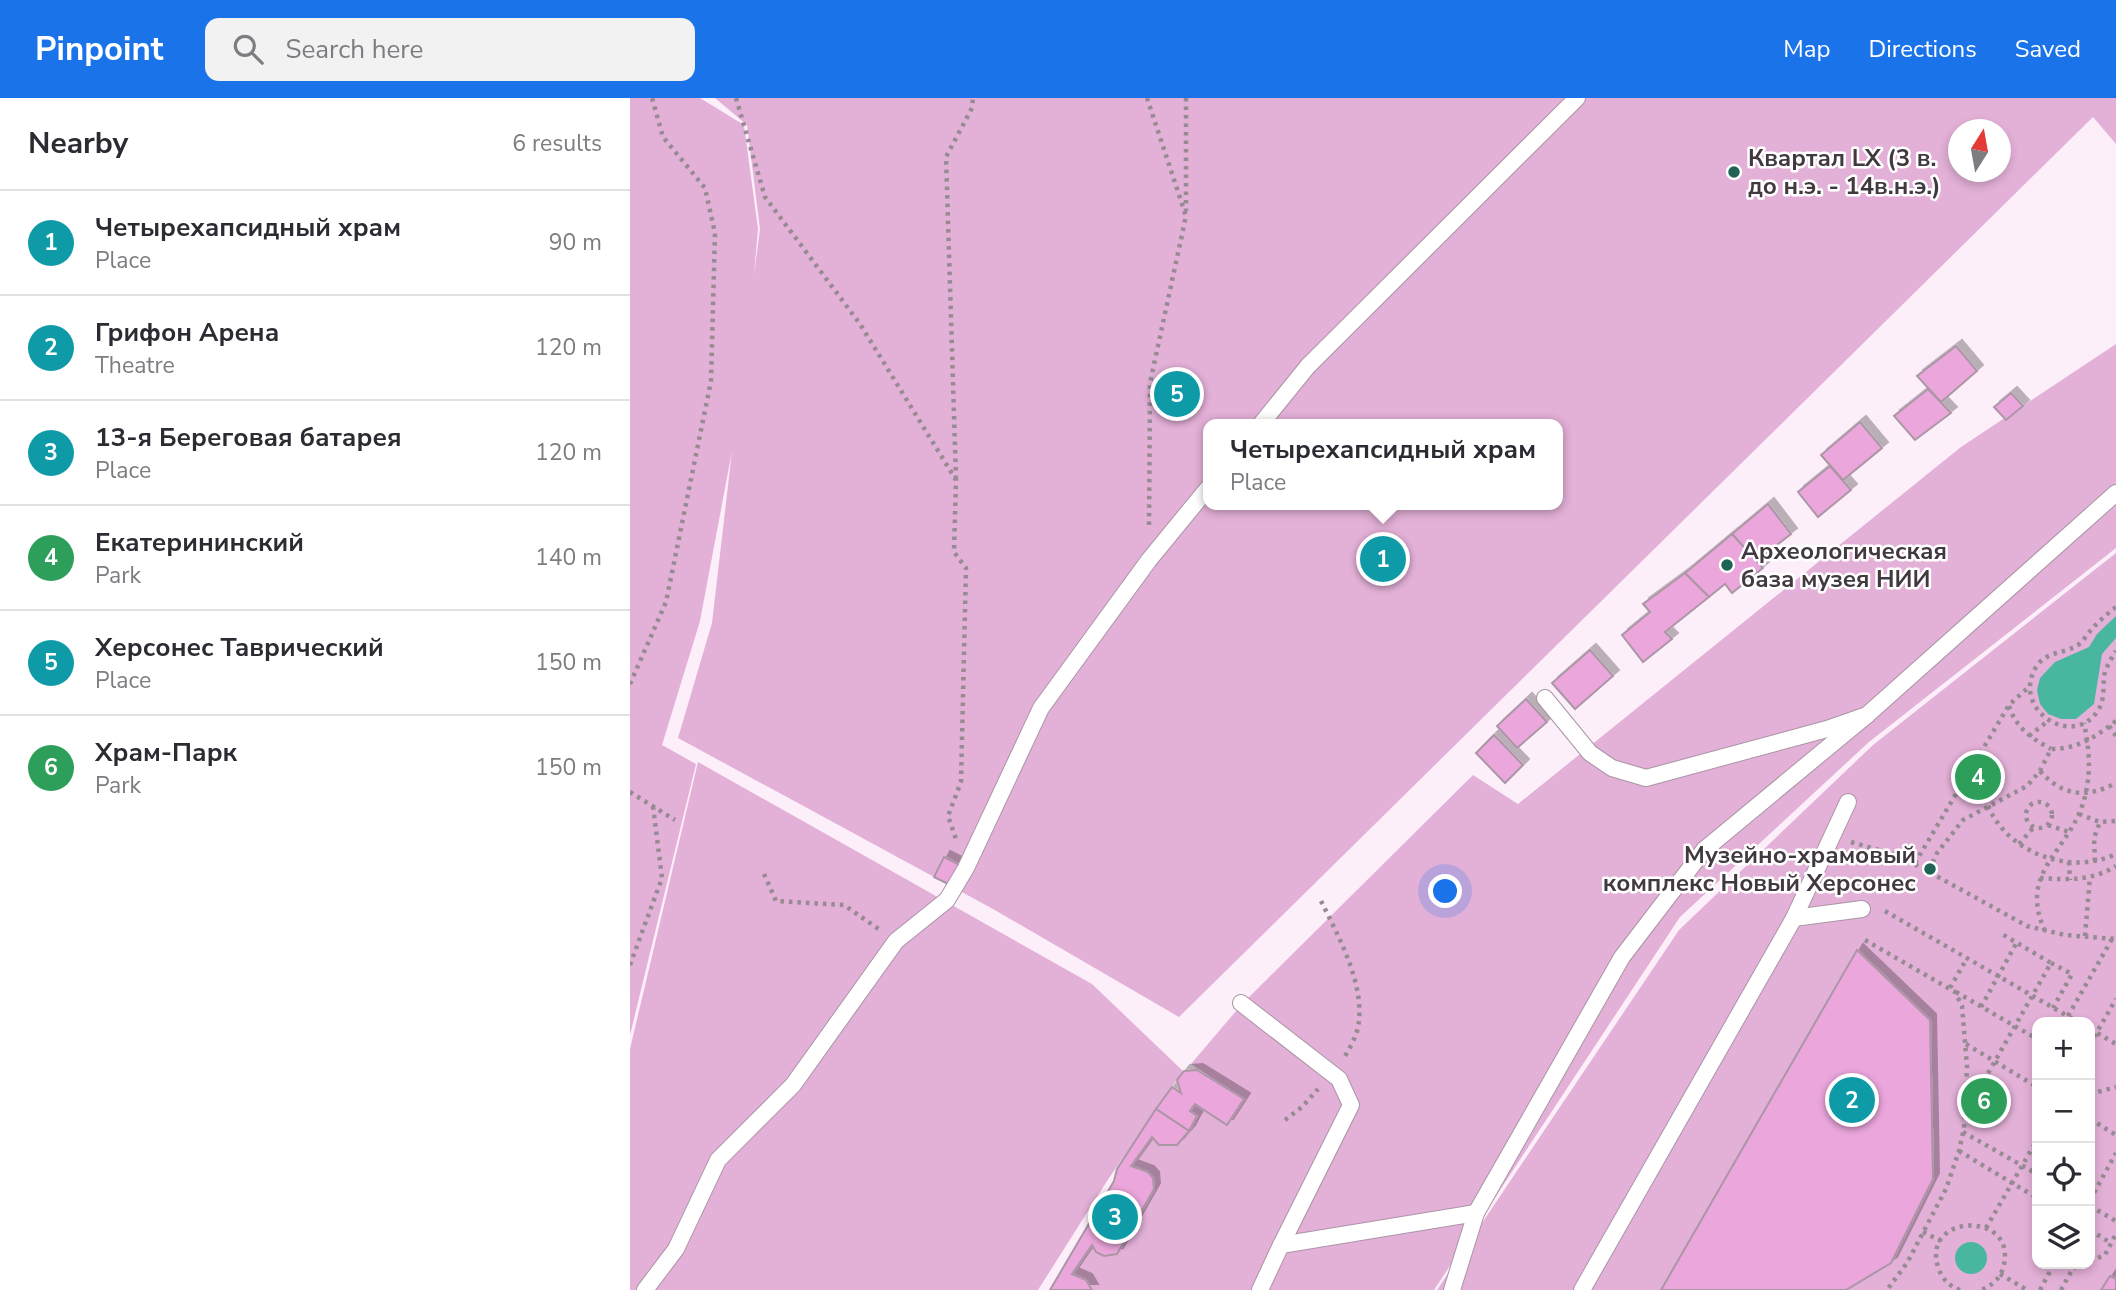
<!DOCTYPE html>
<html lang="en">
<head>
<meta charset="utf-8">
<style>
	:root { --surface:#fff; --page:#f2f2f3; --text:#2b2b33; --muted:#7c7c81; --line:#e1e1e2; --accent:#1a73e8 }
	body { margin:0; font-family:"Nunito Sans",sans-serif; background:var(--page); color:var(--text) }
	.controls { position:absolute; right:21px; bottom:21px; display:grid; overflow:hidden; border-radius:14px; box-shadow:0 4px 10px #0003 }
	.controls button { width:63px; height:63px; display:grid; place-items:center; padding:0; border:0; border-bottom:2px solid var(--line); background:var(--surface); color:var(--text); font:35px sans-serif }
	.compass { position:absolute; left:1318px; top:21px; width:63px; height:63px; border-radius:50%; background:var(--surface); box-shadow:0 4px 10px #0003; rotate:11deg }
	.you { position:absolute; left:816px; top:794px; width:24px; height:24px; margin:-18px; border:5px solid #fff; border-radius:50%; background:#1a73e8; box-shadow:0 0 0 10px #1a73e833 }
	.badge { display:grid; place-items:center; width:46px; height:46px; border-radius:50%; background:var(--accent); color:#fff; font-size:23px; font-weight:700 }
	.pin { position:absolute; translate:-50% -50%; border:4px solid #fff; box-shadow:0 2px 7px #0006 }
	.popup { position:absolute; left:573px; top:321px; width:360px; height:91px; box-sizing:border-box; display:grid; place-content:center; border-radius:14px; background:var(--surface); filter:drop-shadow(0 2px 5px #0005); font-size:23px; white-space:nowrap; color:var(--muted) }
	.popup b { font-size:26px; color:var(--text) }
	.popup::after { content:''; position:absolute; left:50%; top:100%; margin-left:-14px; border:14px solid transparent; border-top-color:var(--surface) }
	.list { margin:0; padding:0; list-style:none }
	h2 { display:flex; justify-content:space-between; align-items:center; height:91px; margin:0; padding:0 28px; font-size:30px }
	h2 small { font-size:23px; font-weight:400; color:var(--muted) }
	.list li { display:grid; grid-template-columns:46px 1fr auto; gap:21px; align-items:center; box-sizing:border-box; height:105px; padding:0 28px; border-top:2px solid var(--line) }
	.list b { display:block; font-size:26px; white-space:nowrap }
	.list p { margin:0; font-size:23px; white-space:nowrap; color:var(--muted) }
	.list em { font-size:23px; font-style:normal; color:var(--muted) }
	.icon { flex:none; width:38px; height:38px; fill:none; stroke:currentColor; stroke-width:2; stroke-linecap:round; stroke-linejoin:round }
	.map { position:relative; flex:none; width:1486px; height:1192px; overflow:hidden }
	header { display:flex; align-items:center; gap:42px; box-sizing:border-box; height:98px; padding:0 35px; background:var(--accent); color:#fff }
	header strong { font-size:33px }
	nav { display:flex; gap:38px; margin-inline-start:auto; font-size:24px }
	.search { width:490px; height:63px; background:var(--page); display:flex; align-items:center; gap:18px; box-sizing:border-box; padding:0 24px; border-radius:14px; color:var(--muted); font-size:26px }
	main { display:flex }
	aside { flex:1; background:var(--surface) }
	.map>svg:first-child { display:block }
	.green { fill:#e3b0d7; fill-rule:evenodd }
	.water { fill:#49b7a0 }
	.building { fill:#eba6dc; stroke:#ab96a6; stroke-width:2; filter:url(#shadow) }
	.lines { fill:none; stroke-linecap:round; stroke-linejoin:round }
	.service-casing { stroke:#aa95a5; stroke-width:18 }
	.path { stroke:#968b93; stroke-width:4.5; stroke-dasharray:3.5 5; stroke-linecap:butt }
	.service { stroke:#fff; stroke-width:16 }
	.poi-dot { fill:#1e6355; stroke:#fff; stroke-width:2.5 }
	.labels { text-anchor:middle; stroke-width:5; stroke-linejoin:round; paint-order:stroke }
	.poi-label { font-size:24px; font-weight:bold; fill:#423940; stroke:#fff; text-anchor:start }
</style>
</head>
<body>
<header>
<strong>Pinpoint</strong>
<div class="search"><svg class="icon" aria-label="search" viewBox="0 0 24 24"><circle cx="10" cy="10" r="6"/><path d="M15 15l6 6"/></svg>Search here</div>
<nav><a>Map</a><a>Directions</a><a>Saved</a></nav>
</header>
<main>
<aside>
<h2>Nearby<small>6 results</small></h2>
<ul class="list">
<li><span class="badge" style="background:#0f9aa8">1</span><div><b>Четырехапсидный храм</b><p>Place</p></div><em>90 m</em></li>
<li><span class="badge" style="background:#0f9aa8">2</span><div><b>Грифон Арена</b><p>Theatre</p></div><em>120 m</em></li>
<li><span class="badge" style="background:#0f9aa8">3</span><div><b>13-я Береговая батарея</b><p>Place</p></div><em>120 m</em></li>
<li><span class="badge" style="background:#2e9e5b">4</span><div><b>Екатерининский</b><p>Park</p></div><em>140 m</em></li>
<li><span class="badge" style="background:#0f9aa8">5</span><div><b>Херсонес Таврический</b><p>Place</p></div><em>150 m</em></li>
<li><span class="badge" style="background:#2e9e5b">6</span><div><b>Храм-Парк</b><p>Park</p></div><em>150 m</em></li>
</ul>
</aside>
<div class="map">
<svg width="1486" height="1192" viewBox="0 0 1486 1192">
	<defs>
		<filter id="shadow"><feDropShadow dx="6" dy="-6" stdDeviation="0" flood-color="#0004"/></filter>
	</defs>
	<rect width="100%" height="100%" fill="#fdeff9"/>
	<!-- green -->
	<g class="green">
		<path d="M0 0H70L114 27 128 131 124 177 130 131 117 27 85 0H1486V46L1463 19 549 919 363 811 48 640 82 525 102 353 70 523 32 647 66 666 0 937ZM1328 32H1370V74H1328ZM578 326H928V407H578Z"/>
		<path d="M1486 246V450L1239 644 1050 819 804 1192H462L456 1182 443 1176 462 1147C469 1158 474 1159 487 1156L524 1091C524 1075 515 1072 501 1068L522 1039 529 1047H547L559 1033 567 1018 560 1013 565 1006 597 1027 613 1001 561 966 612 906 843 677 888 706 1331 349Z"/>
		<path d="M1486 455V1192H807L1049 832 1243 647ZM1407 924H1460V1166H1407Z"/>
		<polygon points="68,664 462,886 553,973 479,1080 408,1192 0,1192 0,951"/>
	</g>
	<!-- water -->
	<g class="water">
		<polygon points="1486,518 1486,540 1472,556 1464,606 1446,621 1431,621 1418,616 1410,606 1407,592 1410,580 1425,564 1459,549 1467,536"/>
		<circle cx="1341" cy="1160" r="16"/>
	</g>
	<!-- building -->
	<g class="building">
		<polygon points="1326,248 1347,273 1311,304 1287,278"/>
		<polygon points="1298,291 1321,315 1285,342 1264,318"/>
		<polygon points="1381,295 1393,308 1376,322 1364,309"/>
		<polygon points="1230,324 1252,350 1213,382 1191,357"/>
		<polygon points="1200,368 1221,392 1188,419 1168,394"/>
		<polygon points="1138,406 1161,436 1126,463 1102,436"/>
		<polygon points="1102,436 1133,470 1102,495 1095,486 1079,499 1055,475"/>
		<polygon points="1055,475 1079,499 1035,534 1042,541 1013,564 992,537 1020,514 1013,506"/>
		<polygon points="960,552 983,578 945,611 922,585"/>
		<polygon points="896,601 917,624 887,650 867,628"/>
		<polygon points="864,637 893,667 875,685 846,655"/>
		<polygon points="314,759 332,768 322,788 304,779"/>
		<polygon points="1227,852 1300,922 1303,1081 1261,1165 1216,1192 1031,1192"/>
		<polygon points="567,972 614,1001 597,1027 565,1006 560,1013 567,1018 559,1033 526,1011 542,989 551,995 547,982 554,973"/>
		<polygon points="526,1011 559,1033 547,1047 529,1047 522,1039 501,1068 518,1074 523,1080 524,1091 487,1156 474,1158 466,1154 462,1147 442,1176 456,1182 462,1192 420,1192 484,1083 487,1071"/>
		<polygon points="1480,1178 1486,1181 1486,1192 1471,1192"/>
	</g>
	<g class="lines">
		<defs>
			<g id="service">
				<polyline points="631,326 678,268 947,0"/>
				<polyline points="915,600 960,655 982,670 1016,680 1197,631 1237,617 1486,395"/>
				<polyline points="1164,820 1218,704"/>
				<polyline points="611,905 709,981 721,1007 651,1147 846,1115 992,859 1074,752 1237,617"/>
				<polyline points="15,1192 46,1151 88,1062 163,987 266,843 317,802 336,770 411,610 519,462 578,390"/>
				<polyline points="630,1192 651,1147"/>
				<polyline points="822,1192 846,1115"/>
				<polyline points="952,1192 1164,820 1232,811"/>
			</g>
		</defs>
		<!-- service casing -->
		<use href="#service" class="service-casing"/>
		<!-- path -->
		<g class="path">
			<polyline points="106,0 135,99 230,226 326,382 324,454 336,470 331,684 318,718 327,744"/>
			<polyline points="517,0 556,118 520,285 519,430"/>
			<polyline points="556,0 556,113"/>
			<polyline points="326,381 316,59 342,10 343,0"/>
			<path d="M1486 509C1477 516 1469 523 1462 531 1457 536 1453 544 1448 547 1434 556 1416 553 1406 569 1381 610 1440 651 1467 614 1475 603 1473 590 1474 578 1476 569 1481 561 1486 553"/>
			<polyline points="0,586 36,504 81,283 85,135 75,90 33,39 22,0"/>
			<path d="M1379 608C1386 630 1401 640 1421 651"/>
			<polyline points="1479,628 1486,638"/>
			<polyline points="1399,638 1418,623"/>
			<path d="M1410 673C1433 699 1457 700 1486 685"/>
			<polyline points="0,694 45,722"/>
			<circle cx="1409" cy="717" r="13"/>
			<path d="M1358 708C1378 755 1440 778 1486 756"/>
			<polyline points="1449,716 1470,724 1486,723"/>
			<polyline points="1418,727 1439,734"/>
			<polyline points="1221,744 1270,758 1397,828 1435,837 1486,841"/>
			<polyline points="1389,746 1404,729"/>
			<polyline points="1465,763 1464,740 1470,724"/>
			<polyline points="1439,764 1440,782"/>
			<polyline points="1285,765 1379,607 1400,588"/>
			<path d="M1299 772 1307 755 1333 722 1397 688 1410 673 1421 651C1448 651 1465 639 1486 623"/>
			<polyline points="134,776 146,803 214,807 250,832"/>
			<path d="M1410 780C1437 782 1462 783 1486 768"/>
			<path d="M691 803C709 839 736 889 728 929 726 940 719 951 714 960"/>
			<polyline points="1255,813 1448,924"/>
			<path d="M1415 833C1389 777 1433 757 1451 711 1462 682 1460 654 1454 625"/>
			<polyline points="1455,838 1460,779"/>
			<polyline points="1235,842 1325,894 1332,908 1337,968 1334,1030 1329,1053 1316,1091 1277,1165 1257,1192"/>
			<polyline points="1421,865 1442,876 1423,910"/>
			<polyline points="0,867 32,780 23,708"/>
			<polyline points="1320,890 1337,860"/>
			<polyline points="1326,894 1407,941"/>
			<polyline points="1351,909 1387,844"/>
			<polyline points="1438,918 1482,841"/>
			<polyline points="1460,931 1486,946"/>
			<polyline points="1336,946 1407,989"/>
			<polyline points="1460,946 1486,901"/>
			<polyline points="1460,996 1486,989"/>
			<polyline points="1337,1012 1421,865 1372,836"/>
			<polyline points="1460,1021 1486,1037"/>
			<polyline points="655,1022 672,1009 688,991"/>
			<polyline points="1333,1034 1407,1076"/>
			<polyline points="1329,1053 1407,1100"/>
			<polyline points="1460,1102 1486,1055"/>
			<polyline points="1460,1108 1486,1123"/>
			<polyline points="1356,1130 1407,1042"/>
			<polyline points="1460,1132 1481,1145"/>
			<polyline points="1293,1134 1311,1143"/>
			<polyline points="1460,1163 1475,1157 1486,1136"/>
			<polyline points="1370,1176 1397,1192"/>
			<path d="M1330 1192C1319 1188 1312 1181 1308 1169 1291 1114 1390 1113 1373 1170 1370 1181 1361 1188 1351 1192"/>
			<polyline points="1410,1192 1424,1166"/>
			<polyline points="1431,1192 1443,1170 1453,1166"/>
		</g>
		<!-- service -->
		<use href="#service" class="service"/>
	</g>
	<!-- markers -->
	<g class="poi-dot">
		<circle cx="1104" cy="74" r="7"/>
		<circle cx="1097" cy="467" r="7"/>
		<circle cx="1300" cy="771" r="7"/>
	</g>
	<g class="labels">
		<!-- poi labels -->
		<g class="poi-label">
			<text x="1118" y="68">Квартал LX (3 в.<tspan x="1118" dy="28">до н.э. - 14в.н.э.)</tspan></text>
			<text x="1111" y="461">Археологическая<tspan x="1111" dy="28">база музея НИИ</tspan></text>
			<text x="1286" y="765" text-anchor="end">Музейно-храмовый<tspan x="1286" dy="28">комплекс Новый Херсонес</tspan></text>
		</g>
	</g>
</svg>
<div class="controls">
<button>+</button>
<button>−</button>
<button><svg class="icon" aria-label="locate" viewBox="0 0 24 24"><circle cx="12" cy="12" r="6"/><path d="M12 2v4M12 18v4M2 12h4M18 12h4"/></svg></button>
<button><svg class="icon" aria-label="layers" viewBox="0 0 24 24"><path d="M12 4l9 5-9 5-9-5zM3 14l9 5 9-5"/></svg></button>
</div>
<svg class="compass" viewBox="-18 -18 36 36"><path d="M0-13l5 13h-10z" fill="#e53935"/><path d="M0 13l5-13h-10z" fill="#7c7c81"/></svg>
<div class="you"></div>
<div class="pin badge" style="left:753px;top:461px;background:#0f9aa8">1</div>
<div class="popup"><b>Четырехапсидный храм</b>Place</div>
<div class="pin badge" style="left:1222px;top:1002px;background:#0f9aa8">2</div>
<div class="pin badge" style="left:485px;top:1119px;background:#0f9aa8">3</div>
<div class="pin badge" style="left:1348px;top:679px;background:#2e9e5b">4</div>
<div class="pin badge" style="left:547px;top:296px;background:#0f9aa8">5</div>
<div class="pin badge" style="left:1354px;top:1003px;background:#2e9e5b">6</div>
</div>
</main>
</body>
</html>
